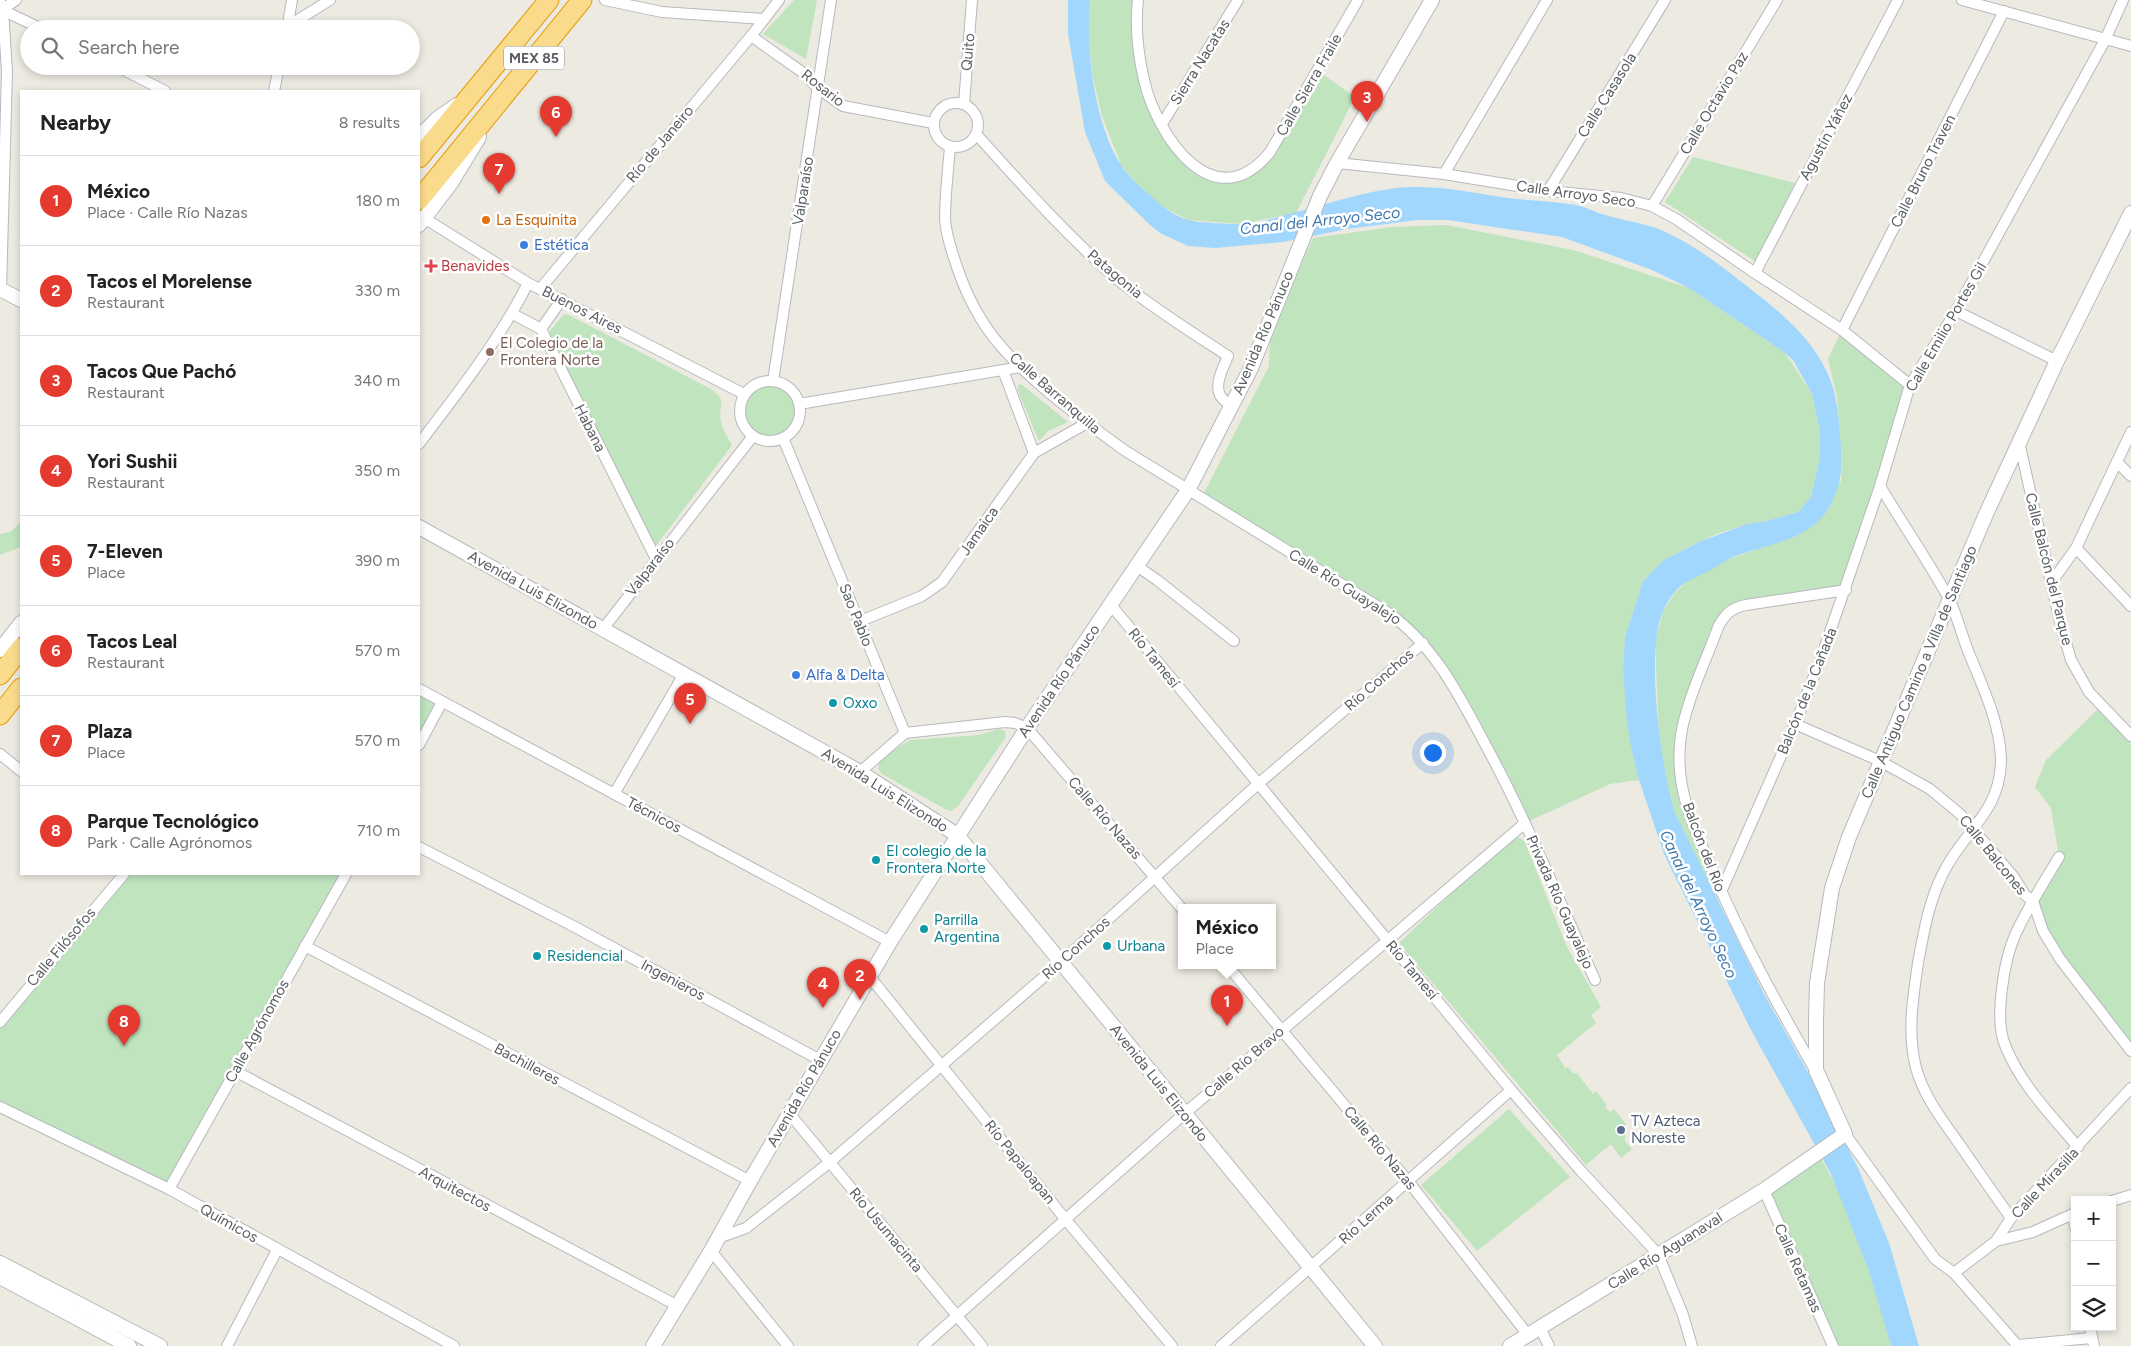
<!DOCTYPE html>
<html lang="en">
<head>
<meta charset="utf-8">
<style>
	:root { --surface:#fff; --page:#f6f6f6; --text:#222; --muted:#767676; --line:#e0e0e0; --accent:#e43a30 }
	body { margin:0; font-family:Figtree,sans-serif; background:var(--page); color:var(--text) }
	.controls { position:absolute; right:15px; bottom:15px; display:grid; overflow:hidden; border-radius:0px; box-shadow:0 2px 8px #0003 }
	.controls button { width:45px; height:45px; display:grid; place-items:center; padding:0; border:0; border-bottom:1px solid var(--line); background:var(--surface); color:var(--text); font:25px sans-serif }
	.you { position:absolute; left:1432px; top:752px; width:18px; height:18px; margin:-12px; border:4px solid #fff; border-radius:50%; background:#1a73e8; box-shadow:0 0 0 8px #1a73e833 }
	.badge { display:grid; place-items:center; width:32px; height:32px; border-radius:50%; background:var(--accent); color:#fff; font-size:16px; font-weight:700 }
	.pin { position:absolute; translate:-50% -41px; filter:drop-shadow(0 1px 2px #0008) }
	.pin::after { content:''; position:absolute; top:26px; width:18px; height:15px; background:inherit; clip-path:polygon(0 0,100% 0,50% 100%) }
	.popup { position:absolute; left:1178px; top:904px; width:98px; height:65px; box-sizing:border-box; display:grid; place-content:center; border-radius:0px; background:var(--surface); filter:drop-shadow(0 1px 4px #0005); font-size:16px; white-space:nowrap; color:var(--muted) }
	.popup b { font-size:19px; color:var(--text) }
	.popup::after { content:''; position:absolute; left:50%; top:100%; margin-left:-10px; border:10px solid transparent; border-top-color:var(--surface) }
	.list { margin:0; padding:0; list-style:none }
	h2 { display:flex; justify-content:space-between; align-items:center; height:65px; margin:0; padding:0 20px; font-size:21px }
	h2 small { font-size:16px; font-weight:400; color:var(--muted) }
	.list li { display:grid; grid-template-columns:32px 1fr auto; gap:15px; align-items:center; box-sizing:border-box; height:90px; padding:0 20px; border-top:1px solid var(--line) }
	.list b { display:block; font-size:19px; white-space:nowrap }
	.list p { margin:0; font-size:16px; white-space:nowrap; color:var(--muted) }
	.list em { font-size:16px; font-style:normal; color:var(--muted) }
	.icon { flex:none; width:28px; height:28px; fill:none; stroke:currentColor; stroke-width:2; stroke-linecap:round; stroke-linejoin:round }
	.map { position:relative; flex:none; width:2131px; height:1346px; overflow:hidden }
	.search { position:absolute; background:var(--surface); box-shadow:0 2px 8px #0003; left:20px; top:20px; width:400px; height:55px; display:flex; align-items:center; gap:12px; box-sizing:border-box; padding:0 18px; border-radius:28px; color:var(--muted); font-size:19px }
	.panel { position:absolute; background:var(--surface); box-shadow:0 2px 8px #0003; left:20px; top:90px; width:400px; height:785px; border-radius:0px }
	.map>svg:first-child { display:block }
	.green { fill:#bfe4be }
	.water { fill:#a1d7fc }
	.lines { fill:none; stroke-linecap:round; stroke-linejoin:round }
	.street-casing { stroke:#b7b9be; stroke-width:12 }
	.secondary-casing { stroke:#b5b9be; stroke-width:16 }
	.highway-casing { stroke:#e89c06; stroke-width:21 }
	.street { stroke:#fff; stroke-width:10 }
	.secondary { stroke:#fff; stroke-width:14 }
	.highway { stroke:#fadb8b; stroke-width:19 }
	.food-dot { fill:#e8710a; stroke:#fff; stroke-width:2 }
	.shop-dot { fill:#3f7fe0; stroke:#fff; stroke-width:2 }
	.health-dot { fill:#e0444e; stroke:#fff; stroke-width:2 }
	.education-dot { fill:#8d6e63; stroke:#fff; stroke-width:2 }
	.culture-dot { fill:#0f9aa8; stroke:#fff; stroke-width:2 }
	.service-dot { fill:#5c6f8a; stroke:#fff; stroke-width:2 }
	.labels { text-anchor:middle; stroke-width:5; stroke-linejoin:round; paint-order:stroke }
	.shield { fill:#fff; stroke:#8c8e91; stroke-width:1 }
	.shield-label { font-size:14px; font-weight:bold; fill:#5a5e62 }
	.street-label { font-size:15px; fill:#5a5e62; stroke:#fff }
	.food-label { font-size:15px; fill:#c56008; stroke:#fff; text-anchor:start }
	.shop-label { font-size:15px; fill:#366cbe; stroke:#fff; text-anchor:start }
	.health-label { font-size:15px; fill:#be3a42; stroke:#fff; text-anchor:start }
	.education-label { font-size:15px; fill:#785e54; stroke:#fff; text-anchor:start }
	.culture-label { font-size:15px; fill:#0d838f; stroke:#fff; text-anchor:start }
	.service-label { font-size:15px; fill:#4e5e75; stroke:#fff; text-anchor:start }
	.water-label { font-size:16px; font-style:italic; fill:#4078ae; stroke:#fff }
</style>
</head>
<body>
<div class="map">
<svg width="2131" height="1346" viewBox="0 0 2131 1346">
	<rect width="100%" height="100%" fill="#eceae1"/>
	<!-- green -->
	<g class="green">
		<polygon points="794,0 817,0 806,59 763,34"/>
		<polygon points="1090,0 1138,0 1144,82 1179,151 1219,177 1256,166 1318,71 1355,97 1296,213 1241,224 1188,220 1161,206 1132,179 1121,165 1102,116 1093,78 1087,27"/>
		<polygon points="1693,157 1795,183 1756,262 1665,202"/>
		<polygon points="1446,225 1573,250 1689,288 1785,353 1812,394 1820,432 1819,462 1811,497 1798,512 1766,521 1747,524 1719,533 1692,545 1664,560 1643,581 1625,637 1623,670 1632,752 1639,780 1610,784 1525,823 1487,747 1423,643 1204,493 1269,366 1270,335 1313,238 1392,227"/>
		<path d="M567 314 709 388C730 401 717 403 721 423 723 430 728 438 732 445L653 550 551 340 550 331 563 315Z"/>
		<polygon points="1842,330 1910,385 1846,590 1726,613 1686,715 1681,785 1721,892 1713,888 1700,867 1675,813 1670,798 1659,739 1656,667 1656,640 1663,611 1675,593 1689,579 1729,559 1796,536 1841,481 1842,459 1837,397 1828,359"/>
		<circle cx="770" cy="411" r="30"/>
		<polygon points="1021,384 1068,422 1048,431 1039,441 1018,391 1018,385"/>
		<polygon points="21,522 21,547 0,555 0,534 10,532"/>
		<polygon points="419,689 441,702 419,741"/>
		<polygon points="2098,709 2131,743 2131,1051 2060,959 2033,901 2059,857 2051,808 2035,787 2046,760"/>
		<polygon points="999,729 1005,731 1006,737 958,806 951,811 945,809 882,774 878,769 879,764 885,756 910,740 979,735"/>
		<polygon points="1517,837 1524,840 1566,945 1601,1007 1591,1015 1596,1023 1557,1055 1565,1068 1568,1067 1574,1074 1577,1073 1593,1094 1596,1091 1607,1105 1605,1107 1610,1112 1614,1109 1626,1124 1625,1141 1632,1149 1621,1158 1611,1144 1586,1165 1399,943 1456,889"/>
		<polygon points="124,874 344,874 169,1189 0,1107 0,1023"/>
		<polygon points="1509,1109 1570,1177 1477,1251 1421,1185"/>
		<path d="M1818 1153C1852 1210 1876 1282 1891 1346H1833L1764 1190Z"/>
	</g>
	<!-- water -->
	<path class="water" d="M1068 0H1090C1085 48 1095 128 1123 168 1131 179 1140 187 1150 195 1160 205 1174 216 1188 220 1199 223 1229 224 1241 224 1256 224 1271 219 1285 215 1327 205 1368 189 1410 187 1444 186 1475 193 1508 198 1531 201 1553 201 1576 205 1586 207 1595 212 1605 215 1621 220 1639 222 1656 228 1694 243 1725 269 1757 294 1785 316 1812 340 1827 372 1838 394 1839 423 1841 447 1844 484 1834 517 1798 535 1777 545 1754 549 1733 557 1724 561 1716 567 1707 572 1696 577 1683 582 1675 592 1671 597 1665 605 1663 611 1645 653 1661 769 1675 813L1764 994 1818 1090 1858 1168 1889 1243 1919 1346H1891L1869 1271 1831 1174 1751 1030 1664 854 1639 780 1632 752 1627 722 1623 670 1625 637 1643 581 1664 560 1699 542 1747 524 1766 521 1798 512 1811 497 1819 462 1820 432 1812 394 1793 360 1785 353 1689 288 1652 270 1562 237 1448 220H1417L1347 229 1283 242 1215 248 1188 246 1160 233 1151 226 1105 181 1085 132 1068 34Z"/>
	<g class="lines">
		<defs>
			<g id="street">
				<polyline points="605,0 662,12 764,19"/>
				<path d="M1138 0C1135 26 1138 54 1144 80 1157 136 1214 221 1270 152L1358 0"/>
				<polyline points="1962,0 2131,46"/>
				<polyline points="0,2 3,9 7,72 1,290"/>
				<polyline points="0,9 42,29"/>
				<polyline points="3,9 16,0"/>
				<polyline points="288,26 330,0"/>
				<polyline points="287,29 292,0"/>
				<polyline points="751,36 802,72 819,89 843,106 933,123"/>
				<polyline points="116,66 165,91"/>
				<polyline points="274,91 279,66"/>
				<circle cx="956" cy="125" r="22"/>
				<polyline points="964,104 972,0"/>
				<polyline points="1162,124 1238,0"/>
				<path d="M977 135C1022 185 1067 236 1118 280 1153 308 1191 332 1228 356 1224 366 1214 384 1220 395 1222 400 1228 403 1231 406"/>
				<path d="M950 147C948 171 945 196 945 219 946 236 952 252 957 267 963 285 971 303 981 319 1009 367 1079 417 1124 450L1387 612C1433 644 1458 693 1484 742 1526 819 1559 900 1595 980"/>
				<polyline points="1337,163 1444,174 1548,191 1621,198 1652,206 1676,219 1755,273 1842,330 1910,385"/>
				<polyline points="1444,174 1547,0"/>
				<polyline points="1548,191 1665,0"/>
				<polyline points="1652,206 1777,0"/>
				<polyline points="424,218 528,283 744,394"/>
				<polyline points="1755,273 1898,0"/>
				<polyline points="541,288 751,36 779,0"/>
				<polyline points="562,299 541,329 656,559"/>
				<polyline points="1956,311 2057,361"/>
				<polyline points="513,314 541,329"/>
				<polyline points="1842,330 2004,11"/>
				<polyline points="1003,370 1034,453"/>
				<polyline points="773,381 831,0"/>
				<circle cx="770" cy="411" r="30"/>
				<polyline points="799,404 1021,367"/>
				<polyline points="783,438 905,733"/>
				<polyline points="2019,442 2061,626 2071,660 2089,692 2131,736"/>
				<path d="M419 444C458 392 499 341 528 283"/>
				<polyline points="2117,462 2131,476"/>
				<path d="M1880 486C1902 523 1927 559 1948 597 1958 616 1962 638 1971 658 1984 690 2000 724 2001 759 2001 809 1969 827 1947 866 1930 895 1924 930 1918 963 1913 997 1907 1033 1916 1068 1924 1097 1943 1121 1960 1145 1977 1170 1994 1194 2011 1218"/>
				<polyline points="2076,548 2131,606"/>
				<polyline points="1137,566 1157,580 1234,641"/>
				<polyline points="2051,583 2076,548 2131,432"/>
				<polyline points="1111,605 1511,1090 1581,1171 1658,1254 1683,1315 1692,1346"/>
				<polyline points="858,622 922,596 942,582 1034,453 1087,423"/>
				<polyline points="603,629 753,436"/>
				<polyline points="419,689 890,942"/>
				<polyline points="1795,724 1880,761 1930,789 1960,814 2013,876 2025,895 2033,901 2043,931 2060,959 2131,1051"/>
				<polyline points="905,733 1005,722 1015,723 1027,728 1182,909"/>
				<polyline points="419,745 442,702"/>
				<polyline points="0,754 21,771"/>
				<polyline points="860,772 905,733"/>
				<polyline points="614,794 684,674"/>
				<polyline points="419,847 575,927 820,1060"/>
				<path d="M2059 857C2044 882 2028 907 2016 933 2004 959 1994 1019 2005 1045 2020 1084 2052 1116 2078 1147"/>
				<polyline points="1721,892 1795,724 1820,661 1880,486 1910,385 1956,311 2105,40 2123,0"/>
				<polyline points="305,946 750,1181"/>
				<polyline points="1227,965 1408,1181 1528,1335"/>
				<polyline points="870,977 1066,1220 1172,1346"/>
				<polyline points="0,1022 124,874"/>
				<path d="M1815 1070C1777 1004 1740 937 1711 867 1693 825 1676 791 1680 744 1682 710 1707 658 1719 625 1727 612 1732 608 1746 605L1846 590"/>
				<polyline points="235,1071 676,1305"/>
				<polyline points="0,1107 169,1189 454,1346"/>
				<polyline points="789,1113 982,1346"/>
				<polyline points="1845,1134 1935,1259 1954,1273 2018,1346"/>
				<polyline points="169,1189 346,874"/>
				<polyline points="1764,1190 1833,1346"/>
				<polyline points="2112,1201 2131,1195"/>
				<polyline points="2073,1214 2075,1227"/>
				<polyline points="718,1238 746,1228 830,1162 1061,962 1258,784 1423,643"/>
				<polyline points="1996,1241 2033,1232 2075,1213"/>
				<polyline points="711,1251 788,1346"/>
				<polyline points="1954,1273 1996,1241 2011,1218 2131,1088"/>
				<polyline points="2090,1327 2094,1346"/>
				<polyline points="1540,1328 1549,1346"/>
				<polyline points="2018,1345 2091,1338"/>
				<polyline points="227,1346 277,1250"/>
				<polyline points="923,1346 1184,1114 1525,823"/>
				<polyline points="1221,1346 1511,1090"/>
			</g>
			<g id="secondary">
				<polyline points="419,137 438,118 457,105"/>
				<polyline points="419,225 451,183 479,137"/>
				<polyline points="0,289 21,300"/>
				<polyline points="419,527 860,772 957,835 1375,1346"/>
				<polyline points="0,650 21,623"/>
				<polyline points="0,1263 160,1346"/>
				<polyline points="0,1277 129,1346"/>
				<polyline points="653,1346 711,1251 750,1181 890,942 1027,728 1188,490 1251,368 1320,196 1337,163 1432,0"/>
				<polyline points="1510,1346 1764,1190 1845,1134 1816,1070 1816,1021 1817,983 1832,888 1849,837 1986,514 2057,361 2131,213"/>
			</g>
			<g id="highway">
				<polyline points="419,158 549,0"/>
				<polyline points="419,200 582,0"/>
				<polyline points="0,675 21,648"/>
				<polyline points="0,715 21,688"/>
			</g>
		</defs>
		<!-- street casing -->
		<use href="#street" class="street-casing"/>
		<!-- secondary casing -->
		<use href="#secondary" class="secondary-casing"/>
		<!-- highway casing -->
		<use href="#highway" class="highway-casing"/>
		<!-- street -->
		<use href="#street" class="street"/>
		<!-- secondary -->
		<use href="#secondary" class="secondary"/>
		<!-- highway -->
		<use href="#highway" class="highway"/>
	</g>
	<!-- markers -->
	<circle class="food-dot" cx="486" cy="220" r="5"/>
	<g class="shop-dot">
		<circle cx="524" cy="245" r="5"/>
		<circle cx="796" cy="675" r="5"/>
	</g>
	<path class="health-dot" d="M428.5 258.5h5v5h5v5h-5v5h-5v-5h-5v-5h5z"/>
	<circle class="education-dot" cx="490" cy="352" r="5"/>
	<g class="culture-dot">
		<circle cx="833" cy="703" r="5"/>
		<circle cx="876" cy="860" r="5"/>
		<circle cx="924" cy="929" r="5"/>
		<circle cx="1107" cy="946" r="5"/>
		<circle cx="537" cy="956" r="5"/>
	</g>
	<circle class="service-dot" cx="1621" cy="1130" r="5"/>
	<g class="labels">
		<!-- shield labels -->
		<rect class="shield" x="504" y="46.5" width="60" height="23" rx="4"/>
		<g class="shield-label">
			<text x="534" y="63">MEX 85</text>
		</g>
		<!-- street labels -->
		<g class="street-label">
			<text transform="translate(968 52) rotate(-85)" y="5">Quito</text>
			<text transform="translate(1200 62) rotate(-58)" y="5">Sierra Nacatas</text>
			<text transform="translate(1309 85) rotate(-60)" y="5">Calle Sierra Fraile</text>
			<text transform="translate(823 88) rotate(38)" y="5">Rosario</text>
			<text transform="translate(1607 95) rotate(-58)" y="5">Calle Casasola</text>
			<text transform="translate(1714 103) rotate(-59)" y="5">Calle Octavio Paz</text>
			<text transform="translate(1826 137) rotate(-62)" y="5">Agustín Yáñez</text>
			<text transform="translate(660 144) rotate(-50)" y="5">Río de Janeiro</text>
			<text transform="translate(1923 171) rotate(-63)" y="5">Calle Bruno Traven</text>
			<text transform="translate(803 191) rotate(-81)" y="5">Valparaíso</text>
			<text transform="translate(1576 194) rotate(8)" y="5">Calle Arroyo Seco</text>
			<text transform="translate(1115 274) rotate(40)" y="5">Patagonia</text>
			<text transform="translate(582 310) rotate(27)" y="5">Buenos Aires</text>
			<text transform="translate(1946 327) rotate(-60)" y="5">Calle Emilio Portes Gil</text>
			<text transform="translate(1263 333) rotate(-67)" y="5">Avenida Río Pánuco</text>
			<text transform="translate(1055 393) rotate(41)" y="5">Calle Barranquilla</text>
			<text transform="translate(590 428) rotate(63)" y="5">Habana</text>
			<text transform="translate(979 531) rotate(-55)" y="5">Jamaica</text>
			<text transform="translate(650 567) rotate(-52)" y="5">Valparaíso</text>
			<text transform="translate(2049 569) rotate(76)" y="5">Calle Balcón del Parque</text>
			<text transform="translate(1345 587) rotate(32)" y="5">Calle Río Guayalejo</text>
			<text transform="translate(533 590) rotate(29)" y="5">Avenida Luis Elizondo</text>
			<text transform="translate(856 615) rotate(68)" y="5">Sao Pablo</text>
			<text transform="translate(1154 658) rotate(51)" y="5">Río Tamesí</text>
			<text transform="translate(1919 672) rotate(-67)" y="5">Calle Antiguo Camino a Villa de Santiago</text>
			<text transform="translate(1379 680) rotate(-41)" y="5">Río Conchos</text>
			<text transform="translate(1059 681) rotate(-56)" y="5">Avenida Río Pánuco</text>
			<text transform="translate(1807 691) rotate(-68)" y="5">Balcón de la Cañada</text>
			<text transform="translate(885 790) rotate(32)" y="5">Avenida Luis Elizondo</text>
			<text transform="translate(654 815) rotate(28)" y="5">Técnicos</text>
			<text transform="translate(1105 818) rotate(49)" y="5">Calle Río Nazas</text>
			<text transform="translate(1704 847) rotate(69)" y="5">Balcón del Río</text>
			<text transform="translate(1993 855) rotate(51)" y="5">Calle Balcones</text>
			<text transform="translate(1560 902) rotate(66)" y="5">Privada Río Guayalejo</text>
			<text transform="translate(61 947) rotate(-50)" y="5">Calle Filósofos</text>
			<text transform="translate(1076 948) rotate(-42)" y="5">Río Conchos</text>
			<text transform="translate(1412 970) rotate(50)" y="5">Río Tamesí</text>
			<text transform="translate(673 980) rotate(28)" y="5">Ingenieros</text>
			<text transform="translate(257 1031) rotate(-61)" y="5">Calle Agrónomos</text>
			<text transform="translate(1244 1062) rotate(-41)" y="5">Calle Río Bravo</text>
			<text transform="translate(527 1064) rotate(28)" y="5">Bachilleres</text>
			<text transform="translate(1159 1083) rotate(51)" y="5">Avenida Luis Elizondo</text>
			<text transform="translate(804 1088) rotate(-60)" y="5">Avenida Río Pánuco</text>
			<text transform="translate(1380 1148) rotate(50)" y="5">Calle Río Nazas</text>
			<text transform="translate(1020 1162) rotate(51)" y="5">Río Papaloapan</text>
			<text transform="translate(2045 1183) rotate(-47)" y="5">Calle Mirasilla</text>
			<text transform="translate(455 1189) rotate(28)" y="5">Arquitectos</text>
			<text transform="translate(1366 1219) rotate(-42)" y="5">Río Lerma</text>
			<text transform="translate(229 1223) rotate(29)" y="5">Químicos</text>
			<text transform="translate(886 1230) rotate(50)" y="5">Río Usumacinta</text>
			<text transform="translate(1665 1251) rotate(-32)" y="5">Calle Río Aguanaval</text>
			<text transform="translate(1798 1268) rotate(66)" y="5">Calle Retamas</text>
		</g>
		<!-- food labels -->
		<g class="food-label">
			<text x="496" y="225">La Esquinita</text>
		</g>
		<!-- shop labels -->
		<g class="shop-label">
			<text x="534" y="250">Estética</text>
			<text x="806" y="680">Alfa &amp; Delta</text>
		</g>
		<!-- health labels -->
		<g class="health-label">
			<text x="441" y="271">Benavides</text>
		</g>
		<!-- education labels -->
		<g class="education-label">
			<text x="500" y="348">El Colegio de la<tspan x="500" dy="17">Frontera Norte</tspan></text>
		</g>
		<!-- culture labels -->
		<g class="culture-label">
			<text x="843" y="708">Oxxo</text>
			<text x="886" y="856">El colegio de la<tspan x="886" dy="17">Frontera Norte</tspan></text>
			<text x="934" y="925">Parrilla<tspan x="934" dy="17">Argentina</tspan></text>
			<text x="1117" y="951">Urbana</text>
			<text x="547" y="961">Residencial</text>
		</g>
		<!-- service labels -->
		<g class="service-label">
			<text x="1631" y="1126">TV Azteca<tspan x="1631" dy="17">Noreste</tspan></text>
		</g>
		<!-- water labels -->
		<g class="water-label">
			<text transform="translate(1320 220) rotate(-6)" y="6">Canal del Arroyo Seco</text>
			<text transform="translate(1699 904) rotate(65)" y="6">Canal del Arroyo Seco</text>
		</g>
	</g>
</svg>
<div class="controls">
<button>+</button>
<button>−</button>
<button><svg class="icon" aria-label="layers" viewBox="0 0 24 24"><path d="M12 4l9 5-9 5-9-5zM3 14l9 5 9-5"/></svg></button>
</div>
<div class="you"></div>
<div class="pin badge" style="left:1227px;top:1026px">1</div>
<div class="popup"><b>México</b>Place</div>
<div class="pin badge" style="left:860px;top:1000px">2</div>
<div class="pin badge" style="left:1367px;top:122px">3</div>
<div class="pin badge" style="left:823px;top:1008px">4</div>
<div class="pin badge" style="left:690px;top:724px">5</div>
<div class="pin badge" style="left:556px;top:137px">6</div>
<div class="pin badge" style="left:499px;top:194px">7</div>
<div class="pin badge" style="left:124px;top:1046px">8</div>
<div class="search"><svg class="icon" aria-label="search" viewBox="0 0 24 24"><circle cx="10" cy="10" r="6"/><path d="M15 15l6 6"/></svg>Search here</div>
<section class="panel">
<h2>Nearby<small>8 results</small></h2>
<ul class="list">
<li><span class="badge">1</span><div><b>México</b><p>Place · Calle Río Nazas</p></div><em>180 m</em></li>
<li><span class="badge">2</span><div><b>Tacos el Morelense</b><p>Restaurant</p></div><em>330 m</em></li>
<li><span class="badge">3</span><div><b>Tacos Que Pachó</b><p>Restaurant</p></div><em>340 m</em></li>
<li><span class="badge">4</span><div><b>Yori Sushii</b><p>Restaurant</p></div><em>350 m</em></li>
<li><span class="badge">5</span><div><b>7-Eleven</b><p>Place</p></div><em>390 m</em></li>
<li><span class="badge">6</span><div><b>Tacos Leal</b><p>Restaurant</p></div><em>570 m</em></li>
<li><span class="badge">7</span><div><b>Plaza</b><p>Place</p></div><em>570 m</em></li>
<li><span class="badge">8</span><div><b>Parque Tecnológico</b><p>Park · Calle Agrónomos</p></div><em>710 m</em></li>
</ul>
</section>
</div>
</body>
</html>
